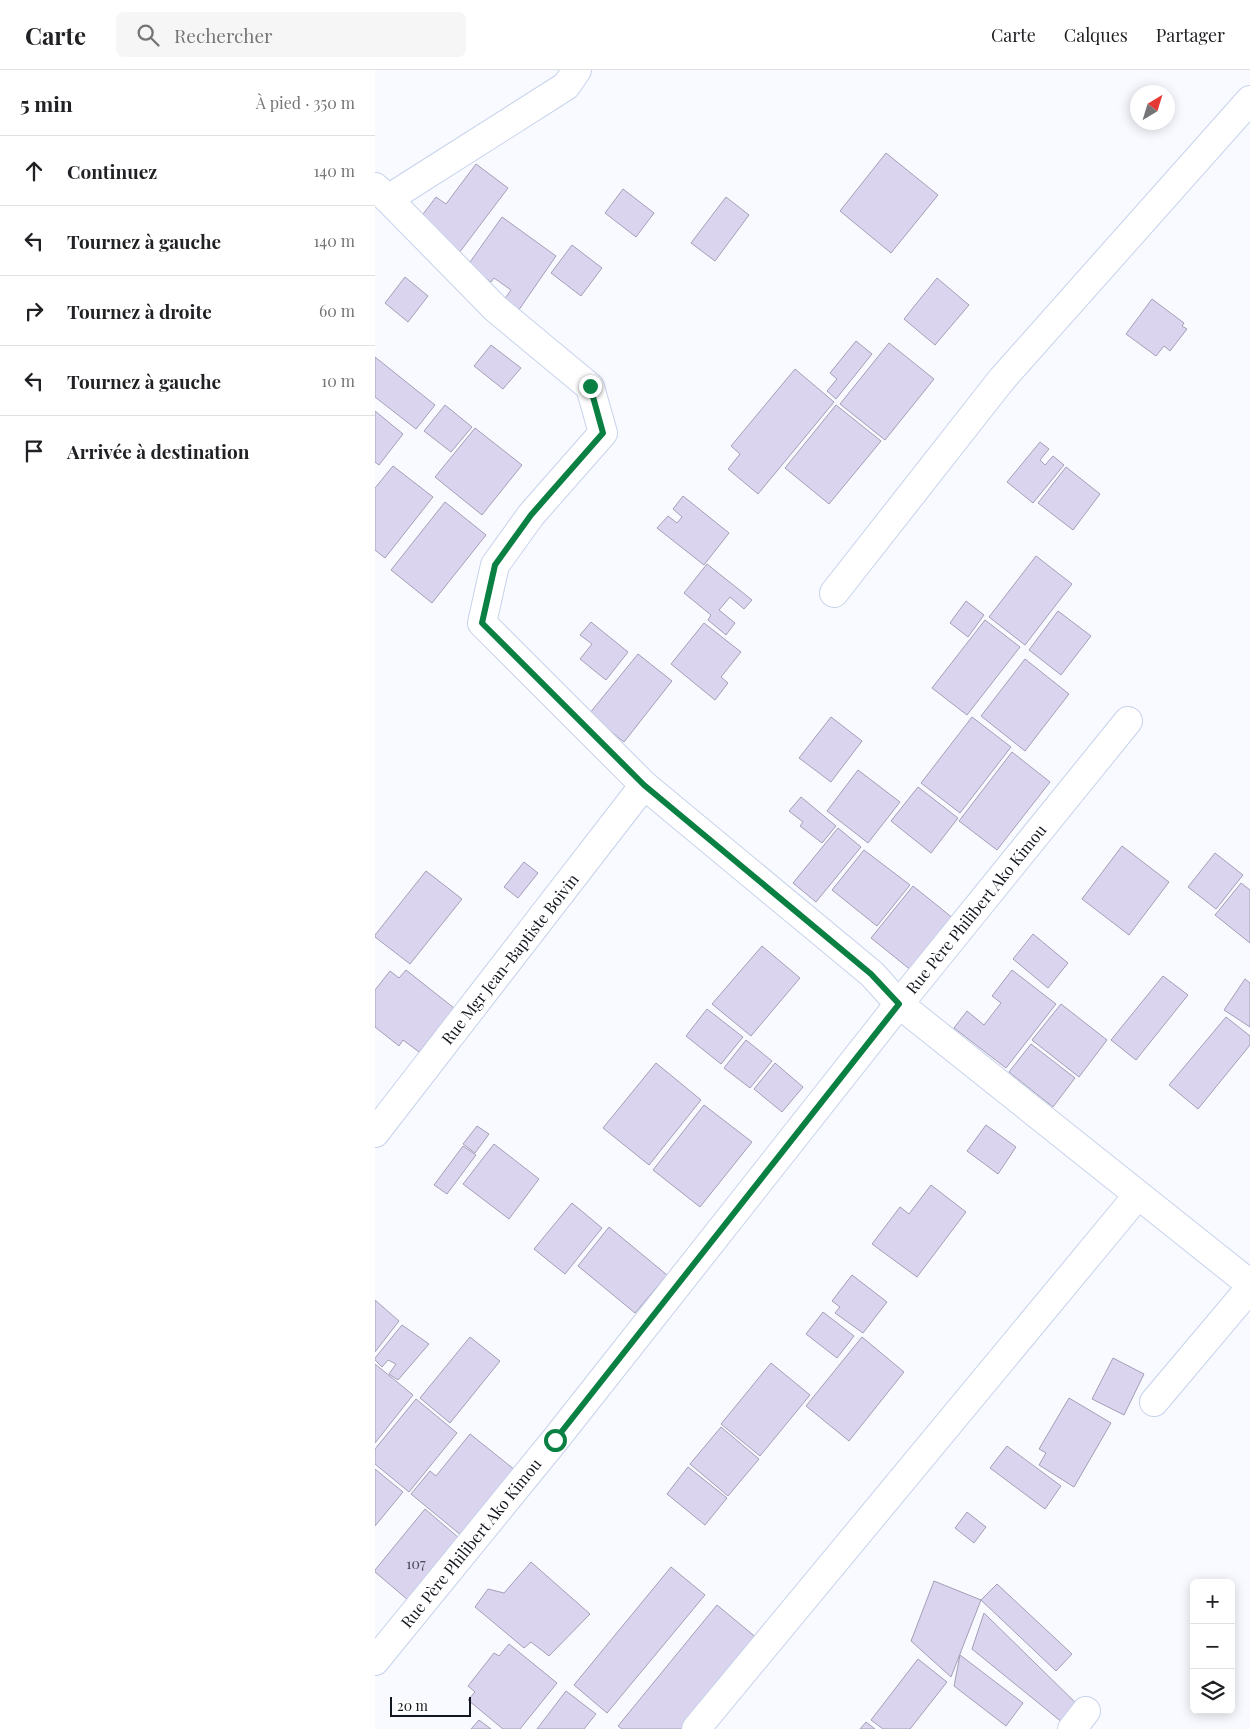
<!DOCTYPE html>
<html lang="fr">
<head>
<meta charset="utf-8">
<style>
	:root { --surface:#fff; --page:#f6f6f6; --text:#202124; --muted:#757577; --line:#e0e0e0 }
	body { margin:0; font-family:"Playfair Display",serif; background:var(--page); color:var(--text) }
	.controls { position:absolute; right:15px; bottom:15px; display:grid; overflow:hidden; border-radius:8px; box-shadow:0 2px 12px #0003 }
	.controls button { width:45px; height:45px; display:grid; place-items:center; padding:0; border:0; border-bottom:1px solid var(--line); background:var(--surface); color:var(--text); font:25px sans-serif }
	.compass { position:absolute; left:755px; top:15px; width:45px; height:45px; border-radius:50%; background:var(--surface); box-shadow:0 2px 12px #0003; rotate:38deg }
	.scale { position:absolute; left:15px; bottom:12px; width:81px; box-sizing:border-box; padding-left:5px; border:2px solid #12161e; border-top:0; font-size:14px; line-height:18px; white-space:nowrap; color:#12161e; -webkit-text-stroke:4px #fff; paint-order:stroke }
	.stop { position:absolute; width:15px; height:15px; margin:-11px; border:4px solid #0b8043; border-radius:50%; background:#fff }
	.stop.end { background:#0b8043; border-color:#fff; box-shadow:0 1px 5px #0008 }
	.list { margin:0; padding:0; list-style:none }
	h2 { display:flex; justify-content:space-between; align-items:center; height:65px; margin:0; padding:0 20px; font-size:21px }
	h2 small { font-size:16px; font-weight:400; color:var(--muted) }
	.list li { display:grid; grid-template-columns:32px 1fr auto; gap:15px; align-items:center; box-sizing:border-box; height:70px; padding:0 20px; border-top:1px solid var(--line) }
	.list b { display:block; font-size:19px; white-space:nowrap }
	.list em { font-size:16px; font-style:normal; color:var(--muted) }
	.icon { flex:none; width:28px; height:28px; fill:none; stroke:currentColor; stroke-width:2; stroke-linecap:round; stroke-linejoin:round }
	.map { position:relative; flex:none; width:875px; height:1659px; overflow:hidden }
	header { display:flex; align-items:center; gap:30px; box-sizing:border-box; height:70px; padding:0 25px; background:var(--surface); border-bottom:1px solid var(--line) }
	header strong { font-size:24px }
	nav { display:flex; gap:28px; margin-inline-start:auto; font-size:18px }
	.search { width:350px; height:45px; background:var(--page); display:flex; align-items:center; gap:12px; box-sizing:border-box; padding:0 18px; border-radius:8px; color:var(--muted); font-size:19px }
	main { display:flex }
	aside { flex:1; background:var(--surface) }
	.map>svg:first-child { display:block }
	.building { fill:#dad4ee; stroke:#a49fb7 }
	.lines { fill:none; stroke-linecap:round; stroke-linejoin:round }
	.street-casing { stroke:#c7d2eb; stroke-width:30 }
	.street { stroke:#fff; stroke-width:28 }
	.route { stroke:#0b8043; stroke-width:6 }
	.labels { text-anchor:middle; stroke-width:5; stroke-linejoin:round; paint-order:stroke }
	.number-label { font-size:14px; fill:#444652 }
	.street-label { font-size:16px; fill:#12161e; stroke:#fff }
</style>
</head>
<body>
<header>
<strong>Carte</strong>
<div class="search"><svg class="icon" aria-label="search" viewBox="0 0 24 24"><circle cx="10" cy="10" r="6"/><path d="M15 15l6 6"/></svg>Rechercher</div>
<nav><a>Carte</a><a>Calques</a><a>Partager</a></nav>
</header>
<main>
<aside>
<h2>5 min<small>À pied · 350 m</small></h2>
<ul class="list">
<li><svg class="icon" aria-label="ahead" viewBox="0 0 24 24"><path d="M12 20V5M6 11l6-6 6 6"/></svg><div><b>Continuez</b></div><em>140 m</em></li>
<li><svg class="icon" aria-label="left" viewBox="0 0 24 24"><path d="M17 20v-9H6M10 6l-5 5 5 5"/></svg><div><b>Tournez à gauche</b></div><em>140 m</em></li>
<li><svg class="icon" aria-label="right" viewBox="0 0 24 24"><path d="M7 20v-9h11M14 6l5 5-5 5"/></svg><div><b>Tournez à droite</b></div><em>60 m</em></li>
<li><svg class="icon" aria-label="left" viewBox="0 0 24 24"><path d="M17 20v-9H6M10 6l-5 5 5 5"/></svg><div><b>Tournez à gauche</b></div><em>10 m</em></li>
<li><svg class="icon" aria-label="arrive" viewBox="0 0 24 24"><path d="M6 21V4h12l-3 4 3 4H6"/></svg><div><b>Arrivée à destination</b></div></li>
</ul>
</aside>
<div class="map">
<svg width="875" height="1659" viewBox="0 0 875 1659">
	<rect width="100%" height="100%" fill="#f8faff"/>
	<!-- building -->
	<g class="building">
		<polygon points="511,83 563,125 516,183 465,141"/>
		<polygon points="101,94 133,118 84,183 42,152 61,127 71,134"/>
		<polygon points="248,119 279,143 261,167 230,143"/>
		<polygon points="351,127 374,145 340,191 316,173"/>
		<polygon points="127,147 181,186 141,244 126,234 136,220 119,208 116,212 93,195"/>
		<polygon points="197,175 227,198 206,226 176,203"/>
		<polygon points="30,207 53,226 33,252 10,233"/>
		<polygon points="562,208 594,235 560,275 529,249"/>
		<polygon points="777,229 809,253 807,256 812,259 795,281 789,276 781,286 751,264"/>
		<polygon points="481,271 497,284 461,329 452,321 462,309 455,303"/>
		<polygon points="514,273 559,309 510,370 465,334"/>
		<polygon points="116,275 146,298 128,319 99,296"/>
		<polygon points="0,287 60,335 41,359 0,327"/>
		<polygon points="420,299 459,332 383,424 353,399 365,384 356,376"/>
		<polygon points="70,335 97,357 76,382 49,361"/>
		<polygon points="461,335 506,371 454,434 410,398"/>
		<polygon points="0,341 28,364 4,395 0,392"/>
		<polygon points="100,358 147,395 107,445 60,407"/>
		<polygon points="665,372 674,379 665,390 670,395 678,386 689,395 658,433 632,412"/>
		<polygon points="18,396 58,427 10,488 0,480 0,418"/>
		<polygon points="691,397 725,424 698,460 663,433"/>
		<polygon points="308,426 354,463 329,495 282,458 293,446 302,453 307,447 298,439"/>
		<polygon points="70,432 111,465 57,533 16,500"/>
		<polygon points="661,486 697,514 650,575 614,547"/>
		<polygon points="332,494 377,530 369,539 355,527 344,540 360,553 351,565 333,550 336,545 309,523"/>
		<polygon points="591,531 609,545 593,567 575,553"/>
		<polygon points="683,541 716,566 686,605 654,580"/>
		<polygon points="610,550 645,577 592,645 557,618"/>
		<polygon points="216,552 253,582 231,610 205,589 217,574 205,565"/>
		<polygon points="329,553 366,582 346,607 353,613 340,630 296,594"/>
		<polygon points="263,584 297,611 249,672 214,644"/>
		<polygon points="650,589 694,624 650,681 606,646"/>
		<polygon points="456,647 487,671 456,712 424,688"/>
		<polygon points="597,647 636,677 585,743 546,713"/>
		<polygon points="637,682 675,712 622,780 584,751"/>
		<polygon points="483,700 525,732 493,773 452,741"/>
		<polygon points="543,717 583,748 556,783 516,751"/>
		<polygon points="426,727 461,756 447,773 425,756 428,752 414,741"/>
		<polygon points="463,758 486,777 441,832 418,813"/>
		<polygon points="747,776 794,812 754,865 707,829"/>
		<polygon points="489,780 535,815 502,856 457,820"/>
		<polygon points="840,783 868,805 841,839 813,817"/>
		<polygon points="149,792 163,803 143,828 129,817"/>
		<polygon points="51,801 87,829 35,894 0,867 0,865"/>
		<polygon points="866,813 875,820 875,873 840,845"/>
		<polygon points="538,816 584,853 542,905 496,868"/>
		<polygon points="658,864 693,893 673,918 638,889"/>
		<polygon points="387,876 425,908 376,966 337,934"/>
		<polygon points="31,900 79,938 44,982 28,970 24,976 0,957 0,920 15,901 24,908"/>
		<polygon points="637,900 681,934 631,998 579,958 592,941 609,955 626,933 617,926"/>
		<polygon points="788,906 813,925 761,990 736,970"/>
		<polygon points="870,909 875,913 875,957 849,940"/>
		<polygon points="686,934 732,970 704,1007 657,970"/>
		<polygon points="332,939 368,967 346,994 311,966"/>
		<polygon points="851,947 875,966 875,975 823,1039 794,1015"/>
		<polygon points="371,970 397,991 375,1018 349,998"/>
		<polygon points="656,974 700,1008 678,1037 634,1002"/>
		<polygon points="281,993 326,1030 274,1095 228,1058"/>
		<polygon points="400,993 428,1017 407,1042 379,1019"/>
		<polygon points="329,1035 377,1072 325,1137 278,1100"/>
		<polygon points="611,1055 641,1077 623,1104 592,1081"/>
		<polygon points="102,1056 114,1064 100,1083 88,1074"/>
		<polygon points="119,1074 164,1109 134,1149 88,1114"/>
		<polygon points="88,1076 101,1085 72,1124 59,1115"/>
		<polygon points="556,1115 591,1142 542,1207 497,1174 525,1137 534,1144"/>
		<polygon points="197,1133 227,1158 190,1204 159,1179"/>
		<polygon points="234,1157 292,1205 260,1243 203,1196"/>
		<polygon points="477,1205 512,1232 488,1263 460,1243 465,1237 457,1231"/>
		<polygon points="0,1230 24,1251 0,1282"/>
		<polygon points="448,1242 479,1266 462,1288 431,1264"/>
		<polygon points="27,1255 54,1274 23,1310 14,1304 21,1294 13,1290 7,1297 0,1290 0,1288"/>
		<polygon points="95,1267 125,1291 75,1353 45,1328"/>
		<polygon points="487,1267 529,1302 474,1371 431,1336"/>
		<polygon points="738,1288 769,1304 749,1345 717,1329"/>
		<polygon points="396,1293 435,1325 385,1386 346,1354"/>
		<polygon points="0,1294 38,1325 0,1373"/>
		<polygon points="694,1328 736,1353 699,1417 664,1395 671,1383 664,1379"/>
		<polygon points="41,1329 82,1363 34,1422 0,1394 0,1379"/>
		<polygon points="346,1357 384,1389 353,1426 315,1394"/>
		<polygon points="95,1364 140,1400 87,1466 36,1424 55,1401 61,1406"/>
		<polygon points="632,1376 686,1416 670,1439 615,1398"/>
		<polygon points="313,1397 352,1428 330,1455 292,1424"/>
		<polygon points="0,1399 28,1422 0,1456"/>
		<polygon points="50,1439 84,1468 33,1530 0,1502 0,1500"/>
		<polygon points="592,1442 611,1457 599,1473 580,1458"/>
		<polygon points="156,1492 215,1544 174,1586 156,1572 149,1578 100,1537 113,1519 129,1523"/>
		<polygon points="296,1497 330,1525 232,1643 199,1615"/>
		<polygon points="559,1511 606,1530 576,1607 536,1571"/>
		<polygon points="622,1514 697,1584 681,1601 606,1530"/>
		<polygon points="342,1535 389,1574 319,1659 247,1659 243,1656"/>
		<polygon points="609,1543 709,1641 688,1653 597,1579"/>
		<polygon points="134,1574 182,1613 145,1659 128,1659 93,1630 100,1622 93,1616 119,1583 124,1586"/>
		<polygon points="585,1585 648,1633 631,1656 579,1616"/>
		<polygon points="543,1589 572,1612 535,1659 508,1659 496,1650"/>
		<polygon points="191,1621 221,1644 209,1659 162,1659"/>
		<polygon points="104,1650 116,1659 96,1659"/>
		<polygon points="491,1652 500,1659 485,1659"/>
	</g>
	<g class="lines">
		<defs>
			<g id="street">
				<polyline points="0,117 13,129 121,239 215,317 228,363 156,445 120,495 107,553 269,715 497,904 524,934 875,1214"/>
				<polyline points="13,129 191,16 202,0"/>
				<polyline points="459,523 627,309 875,30"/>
				<polyline points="0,1063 269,715"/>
				<polyline points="779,1332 875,1218"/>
				<polyline points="0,1591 180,1370 524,934 753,651"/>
				<polyline points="321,1659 763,1125"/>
				<polyline points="697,1659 711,1641"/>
			</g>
		</defs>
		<!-- street casing -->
		<use href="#street" class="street-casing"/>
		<!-- street -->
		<use href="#street" class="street"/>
	</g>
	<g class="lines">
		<!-- route -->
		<polyline class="route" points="180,1370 524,934 496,904 269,715 107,553 120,495 156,445 228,363 215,316"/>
	</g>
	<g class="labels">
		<!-- number labels -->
		<g class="number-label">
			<text x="41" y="1499">107</text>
		</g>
		<!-- street labels -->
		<g class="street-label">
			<text transform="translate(601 839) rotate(-51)" y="6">Rue Père Philibert Ako Kimou</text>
			<text transform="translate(135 889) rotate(-52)" y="6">Rue Mgr Jean-Baptiste Boivin</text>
			<text transform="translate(96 1473) rotate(-51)" y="6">Rue Père Philibert Ako Kimou</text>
		</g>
	</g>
</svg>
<div class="controls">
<button>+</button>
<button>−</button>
<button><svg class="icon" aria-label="layers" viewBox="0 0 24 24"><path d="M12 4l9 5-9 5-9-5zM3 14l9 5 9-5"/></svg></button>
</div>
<svg class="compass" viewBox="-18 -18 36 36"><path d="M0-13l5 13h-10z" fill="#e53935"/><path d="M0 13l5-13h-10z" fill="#757577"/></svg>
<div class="scale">20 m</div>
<div class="stop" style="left:180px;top:1370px"></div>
<div class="stop end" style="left:215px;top:316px"></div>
</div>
</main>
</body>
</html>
